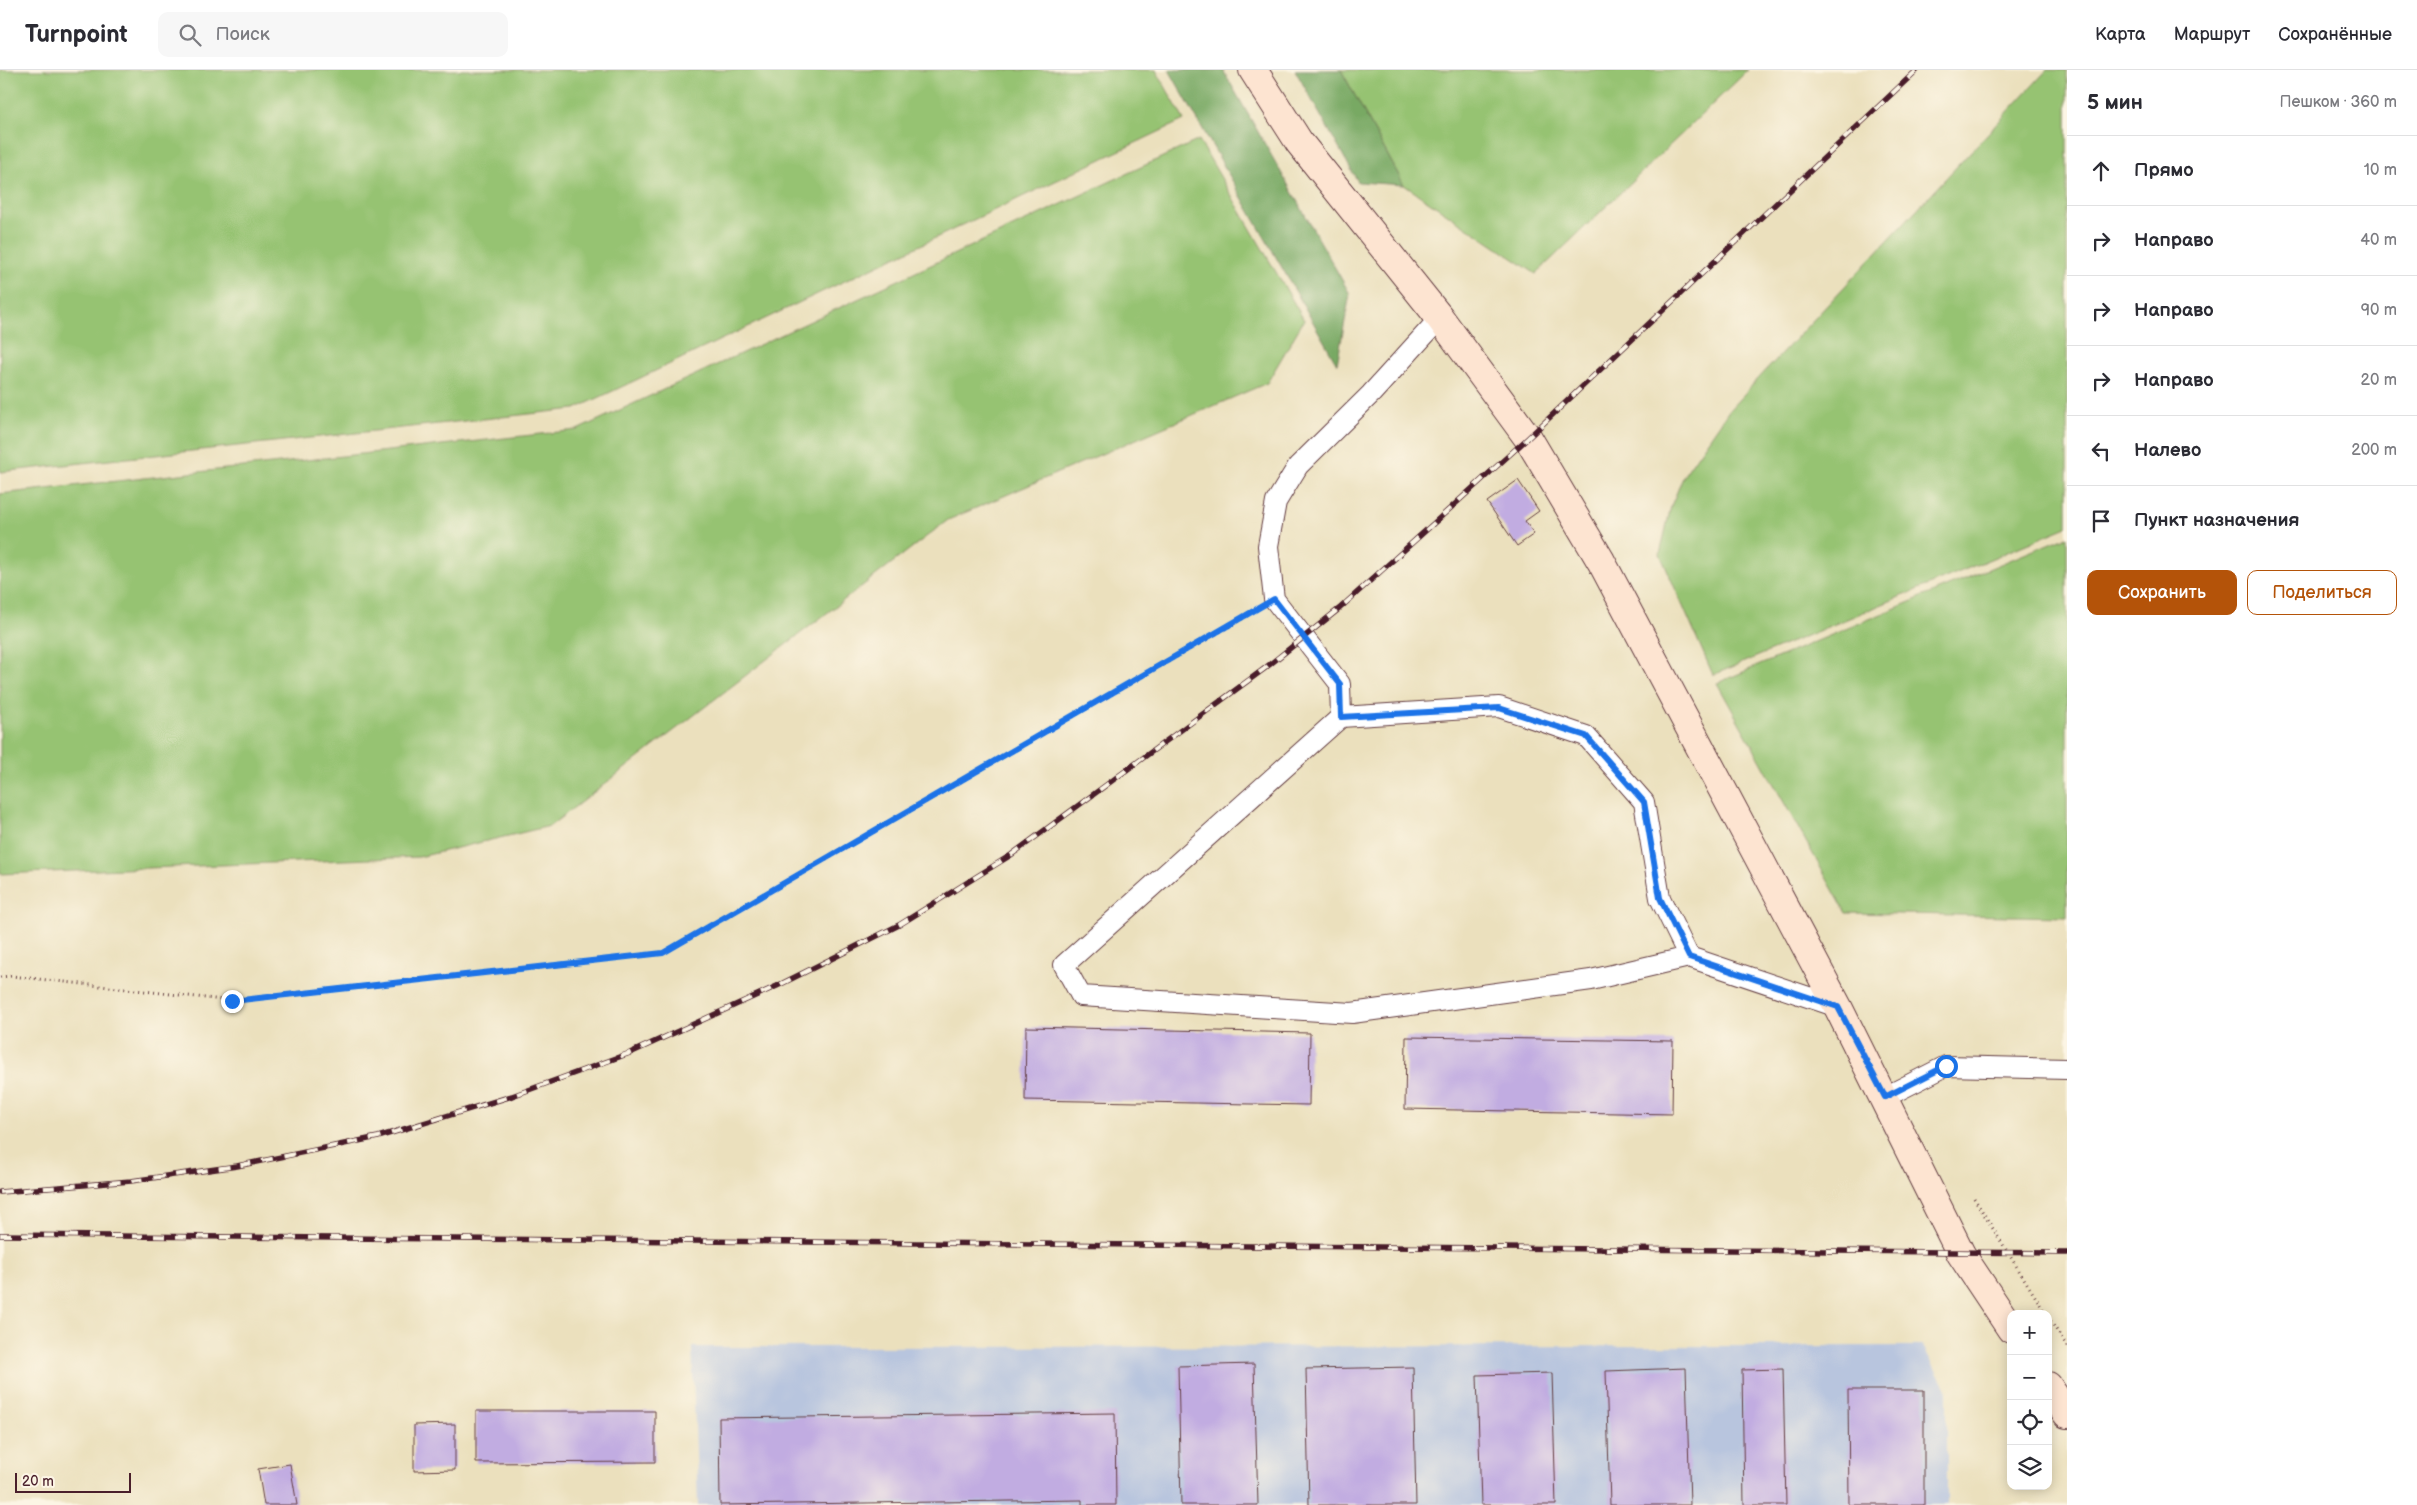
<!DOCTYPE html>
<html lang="ru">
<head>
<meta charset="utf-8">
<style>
	:root { --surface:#fff; --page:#f7f7f7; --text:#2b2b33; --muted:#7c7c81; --line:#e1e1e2; --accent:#b45309 }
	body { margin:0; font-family:"Balsamiq Sans",sans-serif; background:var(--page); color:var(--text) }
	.controls { position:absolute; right:15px; bottom:15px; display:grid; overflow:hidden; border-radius:10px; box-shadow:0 2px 12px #0003 }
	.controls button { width:45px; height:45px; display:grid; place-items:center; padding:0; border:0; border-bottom:1px solid var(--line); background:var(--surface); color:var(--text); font:25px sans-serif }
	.scale { position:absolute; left:15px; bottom:12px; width:116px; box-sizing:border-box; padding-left:5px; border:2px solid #4a1f2b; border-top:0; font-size:14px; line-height:18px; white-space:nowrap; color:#4a1f2b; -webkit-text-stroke:4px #fcf5e5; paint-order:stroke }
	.stop { position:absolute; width:15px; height:15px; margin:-11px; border:4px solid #1a73e8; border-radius:50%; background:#fff }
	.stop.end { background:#1a73e8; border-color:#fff; box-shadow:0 1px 5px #0008 }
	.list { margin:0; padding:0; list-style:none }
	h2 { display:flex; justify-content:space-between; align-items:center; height:65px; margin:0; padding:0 20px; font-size:21px }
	h2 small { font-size:16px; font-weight:400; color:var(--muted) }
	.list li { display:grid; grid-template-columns:32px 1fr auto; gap:15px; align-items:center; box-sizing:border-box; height:70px; padding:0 20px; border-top:1px solid var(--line) }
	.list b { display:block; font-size:19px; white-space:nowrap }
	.list em { font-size:16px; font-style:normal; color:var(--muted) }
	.actions { display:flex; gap:10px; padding:15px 20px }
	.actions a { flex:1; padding:11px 0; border:1px solid var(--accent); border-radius:10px; text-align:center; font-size:18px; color:var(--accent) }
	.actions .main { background:var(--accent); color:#fff }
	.icon { flex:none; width:28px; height:28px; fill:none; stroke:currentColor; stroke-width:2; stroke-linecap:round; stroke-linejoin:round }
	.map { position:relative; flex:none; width:2067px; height:1435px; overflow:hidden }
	header { display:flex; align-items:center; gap:30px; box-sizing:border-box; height:70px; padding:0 25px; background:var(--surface); border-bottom:1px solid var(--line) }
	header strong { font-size:24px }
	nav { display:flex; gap:28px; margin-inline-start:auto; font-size:18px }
	.search { width:350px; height:45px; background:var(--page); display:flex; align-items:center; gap:12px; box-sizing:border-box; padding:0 18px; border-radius:10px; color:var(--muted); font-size:19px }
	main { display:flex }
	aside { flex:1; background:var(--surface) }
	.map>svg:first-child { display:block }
	.industrial { fill:#b8c5de }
	.green { fill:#96c372; stroke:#70714e }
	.forest { fill:#78a964; stroke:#616448 }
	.building { fill:#c1ace1 }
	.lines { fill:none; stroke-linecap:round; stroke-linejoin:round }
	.service-casing { stroke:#623c41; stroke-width:22 }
	.secondary-casing { stroke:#623c41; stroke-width:30 }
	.path { stroke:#623c41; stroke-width:3; stroke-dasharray:1 4; stroke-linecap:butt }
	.service { stroke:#fff; stroke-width:20 }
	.secondary { stroke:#fde4d1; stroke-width:28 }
	.rail-casing { stroke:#4a1f2b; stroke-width:5.5 }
	.rail { stroke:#fcf5e5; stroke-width:4; stroke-dasharray:11; stroke-linecap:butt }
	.route { stroke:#1a73e8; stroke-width:6 }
</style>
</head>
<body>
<header>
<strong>Turnpoint</strong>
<div class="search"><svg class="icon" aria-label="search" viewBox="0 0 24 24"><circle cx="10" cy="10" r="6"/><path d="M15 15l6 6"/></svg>Поиск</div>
<nav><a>Карта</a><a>Маршрут</a><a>Сохранённые</a></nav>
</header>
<main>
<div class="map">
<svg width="2067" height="1435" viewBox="0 0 2067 1435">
	<rect width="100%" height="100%" fill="#fcf5e5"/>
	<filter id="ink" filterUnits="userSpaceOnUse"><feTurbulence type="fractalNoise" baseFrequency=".02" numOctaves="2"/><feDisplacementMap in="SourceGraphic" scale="10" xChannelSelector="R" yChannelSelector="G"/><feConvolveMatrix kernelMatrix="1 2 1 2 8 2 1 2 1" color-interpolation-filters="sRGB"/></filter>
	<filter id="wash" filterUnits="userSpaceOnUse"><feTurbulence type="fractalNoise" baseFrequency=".0096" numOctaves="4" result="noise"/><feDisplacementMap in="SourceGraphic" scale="20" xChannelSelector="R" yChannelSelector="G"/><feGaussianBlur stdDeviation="1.12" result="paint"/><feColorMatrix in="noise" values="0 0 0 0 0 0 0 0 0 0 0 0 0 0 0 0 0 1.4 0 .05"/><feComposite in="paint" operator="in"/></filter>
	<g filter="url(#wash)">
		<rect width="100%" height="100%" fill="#ebe0bd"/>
		<!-- industrial -->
		<polygon class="industrial" points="1923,1276 1947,1321 1947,1435 698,1435 692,1277"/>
		<!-- green -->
		<g class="green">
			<polygon points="0,0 1156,0 1184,50 575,339 0,402"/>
			<polygon points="1341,0 1748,0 1536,204 1404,115"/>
			<polygon points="2047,0 2067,0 2067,457 1713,605 1660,484 1671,436 1684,405 1730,339"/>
			<polygon points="1199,70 1304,250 1267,313 948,450 550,756 419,787 0,804 0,424 577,360"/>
			<polygon points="2067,466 2067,847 1846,843 1717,613"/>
		</g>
		<!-- forest -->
		<g class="forest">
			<polygon points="1169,0 1223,0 1350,224 1337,294"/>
			<polygon points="1295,0 1341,0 1404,115 1358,112"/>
		</g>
		<g id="blocks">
			<!-- building -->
			<g class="building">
				<polygon points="1518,410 1539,441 1525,451 1534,464 1517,476 1487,432"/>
				<polygon points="1026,957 1310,963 1309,1035 1025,1030"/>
				<polygon points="1406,967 1673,971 1672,1044 1405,1039"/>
				<polygon points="1254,1294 1258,1435 1181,1435 1178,1296"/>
				<polygon points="1413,1297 1416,1435 1309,1435 1306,1299"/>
				<polygon points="1686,1298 1690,1435 1610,1435 1606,1301"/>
				<polygon points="1783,1299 1786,1435 1744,1435 1742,1300"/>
				<polygon points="1552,1303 1556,1435 1481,1435 1477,1305"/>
				<polygon points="1848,1320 1924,1320 1924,1435 1849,1435"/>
				<polygon points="476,1341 655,1341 655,1392 476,1393"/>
				<polygon points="1115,1343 1116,1435 1082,1435 1082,1430 720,1435 719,1348"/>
				<polygon points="455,1354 455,1400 414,1401 414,1355"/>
				<polygon points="290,1394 297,1435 264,1435 258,1399"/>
			</g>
		</g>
	</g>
	<g filter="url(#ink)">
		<use href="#blocks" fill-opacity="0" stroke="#623c41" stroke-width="1"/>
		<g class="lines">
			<defs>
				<g id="service">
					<polyline points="1440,248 1371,324 1298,396 1276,432 1268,476 1274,529 1340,614 1341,647 1064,895 1081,926 1352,943 1591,910 1689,887 1838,937"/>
					<polyline points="1341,647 1499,637 1586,666 1644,732 1660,828 1689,887"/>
					<polyline points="1885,1027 1946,996 2067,999"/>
				</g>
				<g id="secondary">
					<polyline points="1253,0 1299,72 1440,248 1528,368 1601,491 1838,937 1961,1184 2011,1259"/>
					<polyline points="2048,1316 2067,1344"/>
				</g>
			</defs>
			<!-- service casing -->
			<use href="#service" class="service-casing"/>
			<!-- secondary casing -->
			<use href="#secondary" class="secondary-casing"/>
			<!-- path -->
			<g class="path">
				<polyline points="0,907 12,906 232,931 663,883 1248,545"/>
				<polyline points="1974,1128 2046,1244"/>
				<polyline points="2048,1247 2067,1277"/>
			</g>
			<!-- service -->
			<use href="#service" class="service"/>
			<!-- secondary -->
			<use href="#secondary" class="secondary"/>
			<defs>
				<g id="rail">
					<polyline points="0,1122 131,1111 237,1096 378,1067 512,1026 630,983 777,916 899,855 1011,785 1264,599 1339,539 1528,368 1917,0"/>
					<polyline points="0,1165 2067,1183"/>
				</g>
			</defs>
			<!-- rail casing -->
			<use href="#rail" class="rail-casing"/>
			<!-- rail -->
			<use href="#rail" class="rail"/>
		</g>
	</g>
	<g class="lines" filter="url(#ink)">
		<!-- route -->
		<polyline class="route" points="232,931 663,883 1274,529 1340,614 1341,647 1499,638 1586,666 1644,732 1660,828 1689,887 1838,937 1885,1027 1946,996"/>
	</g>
</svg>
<div class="controls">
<button>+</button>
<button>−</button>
<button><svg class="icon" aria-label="locate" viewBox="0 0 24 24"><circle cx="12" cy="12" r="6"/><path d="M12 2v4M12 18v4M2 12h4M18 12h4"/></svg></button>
<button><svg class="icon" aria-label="layers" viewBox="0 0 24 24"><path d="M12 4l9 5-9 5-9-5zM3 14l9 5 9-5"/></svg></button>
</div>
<div class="scale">20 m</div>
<div class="stop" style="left:1946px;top:996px"></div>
<div class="stop end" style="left:232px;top:931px"></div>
</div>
<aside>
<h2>5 мин<small>Пешком · 360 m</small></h2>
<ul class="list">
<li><svg class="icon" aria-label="ahead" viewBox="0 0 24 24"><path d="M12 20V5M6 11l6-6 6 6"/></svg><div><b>Прямо</b></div><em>10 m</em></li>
<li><svg class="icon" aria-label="right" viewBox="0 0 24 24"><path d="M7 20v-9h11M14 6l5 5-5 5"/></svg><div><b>Направо</b></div><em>40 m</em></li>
<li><svg class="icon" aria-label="right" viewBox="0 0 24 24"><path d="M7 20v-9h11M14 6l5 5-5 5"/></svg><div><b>Направо</b></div><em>90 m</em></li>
<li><svg class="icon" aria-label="right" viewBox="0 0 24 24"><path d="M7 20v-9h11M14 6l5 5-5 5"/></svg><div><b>Направо</b></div><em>20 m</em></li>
<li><svg class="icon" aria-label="left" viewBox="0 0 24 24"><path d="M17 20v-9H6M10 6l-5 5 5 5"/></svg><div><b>Налево</b></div><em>200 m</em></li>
<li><svg class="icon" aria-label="arrive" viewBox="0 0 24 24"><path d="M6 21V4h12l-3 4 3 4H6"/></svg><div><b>Пункт назначения</b></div></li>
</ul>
<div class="actions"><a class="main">Сохранить</a><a>Поделиться</a></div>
</aside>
</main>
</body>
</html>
